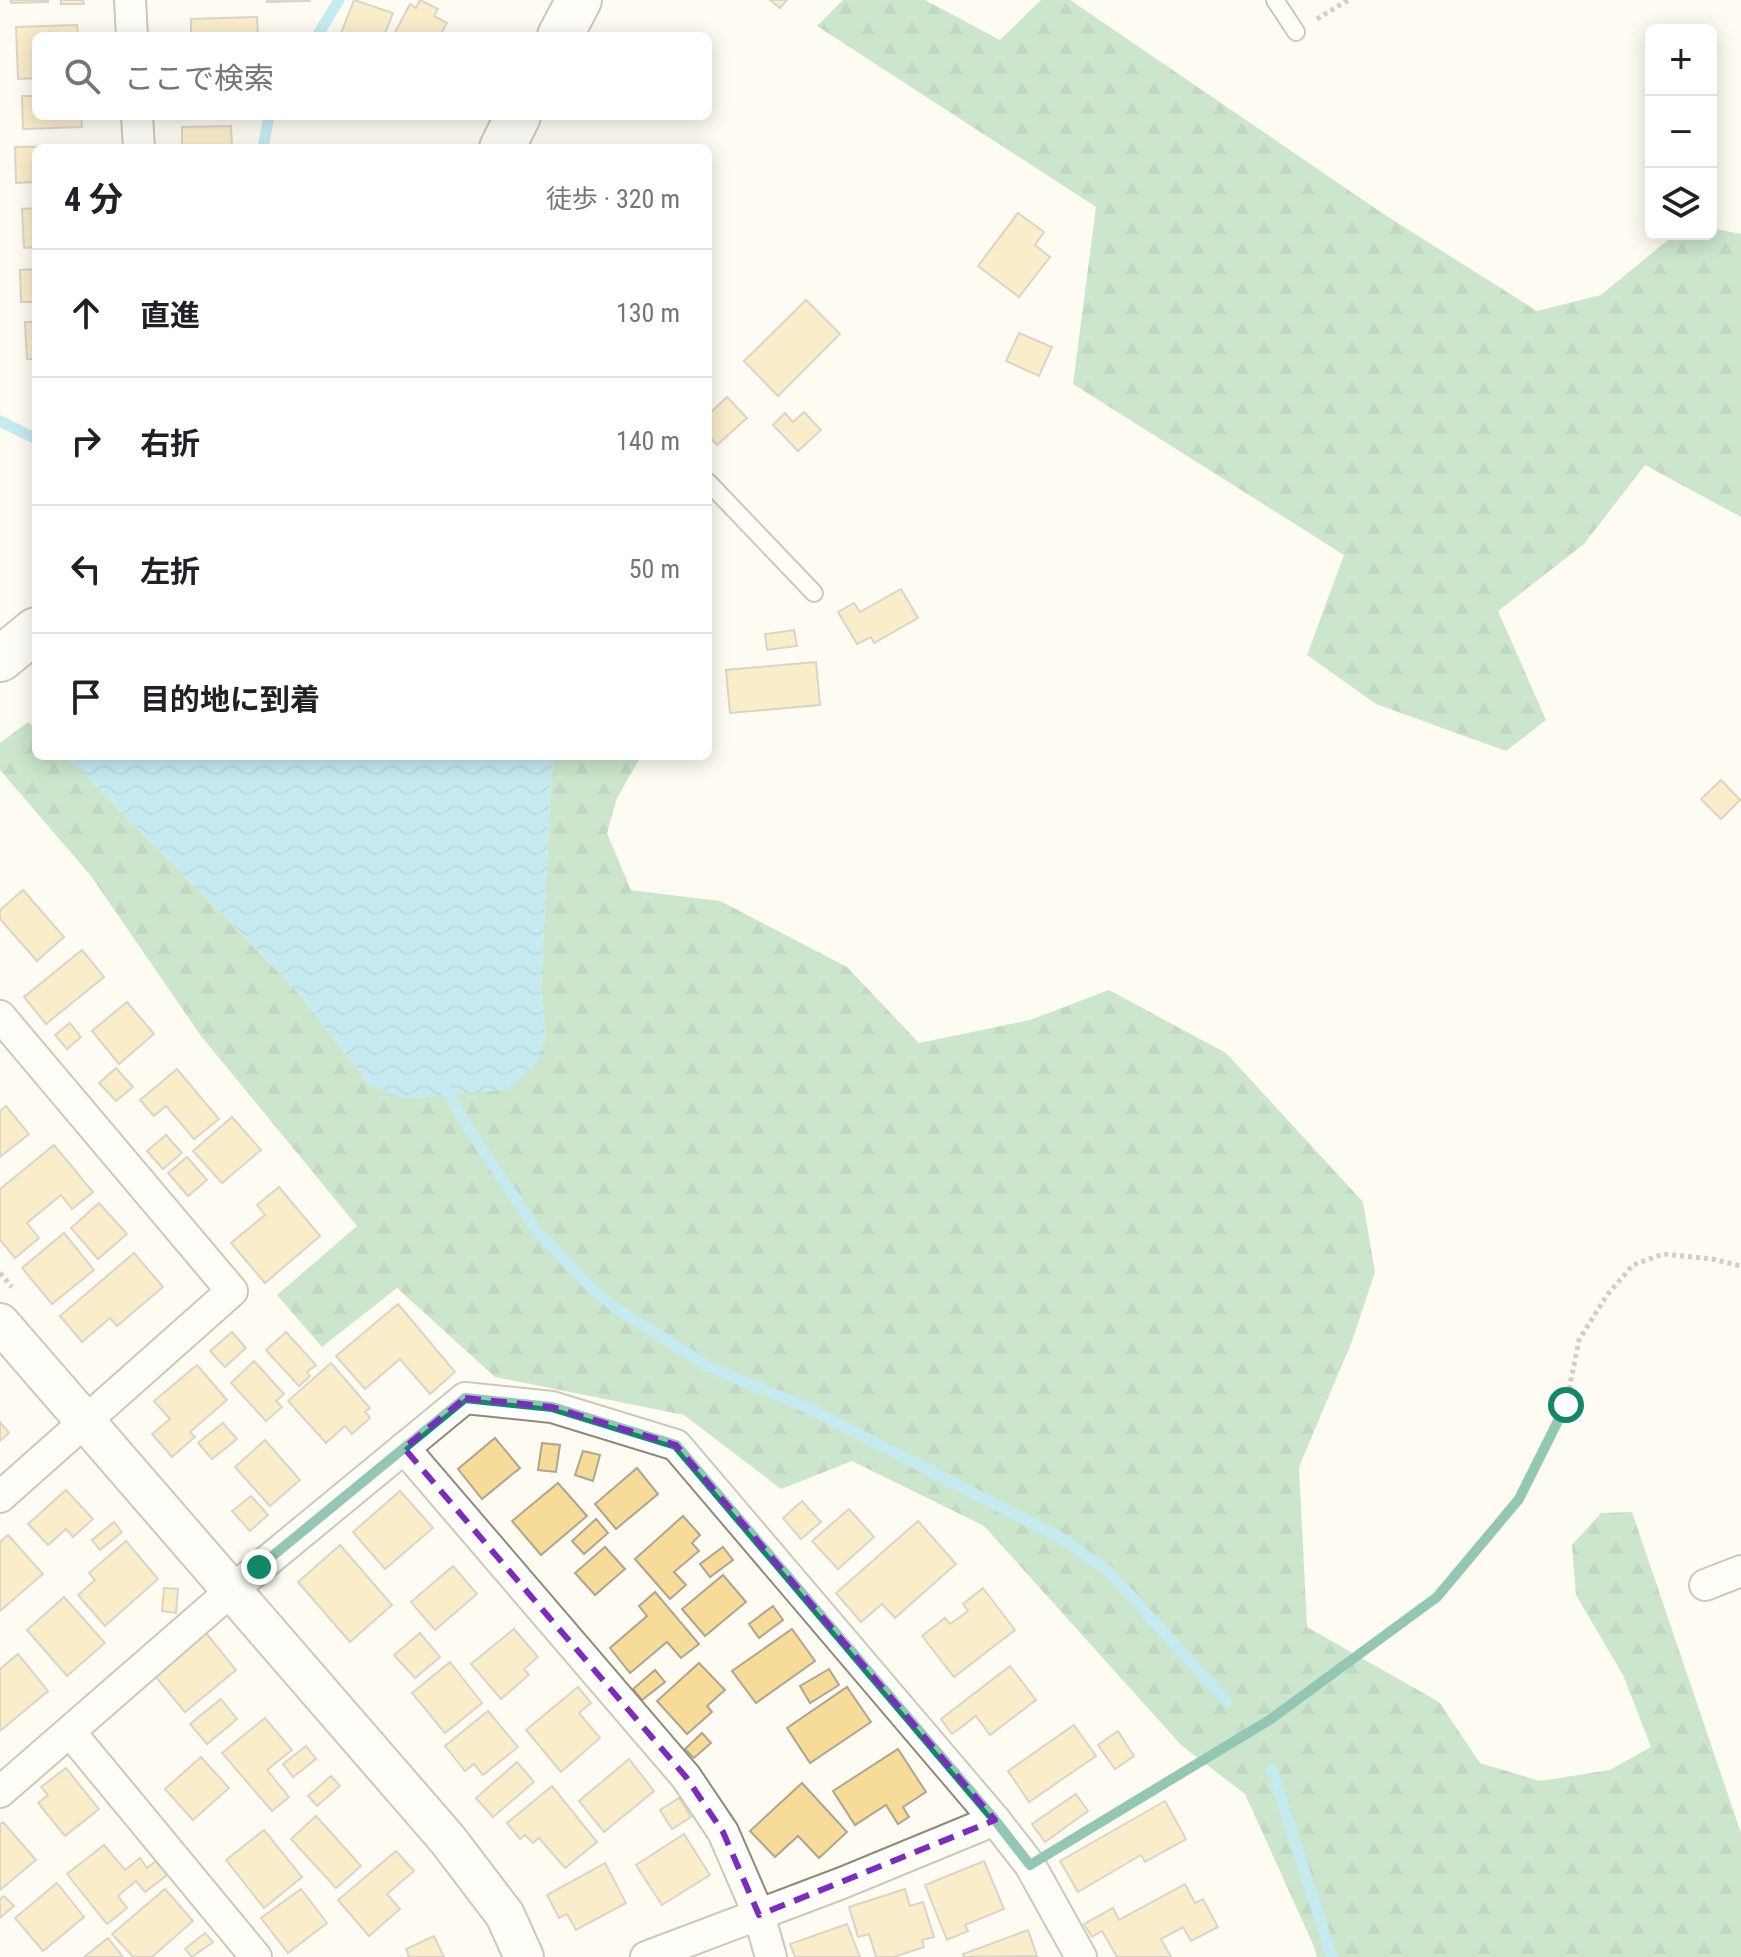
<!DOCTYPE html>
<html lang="ja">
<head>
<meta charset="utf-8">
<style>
	:root { --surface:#fff; --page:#f6f6f6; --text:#202124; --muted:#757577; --line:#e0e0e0 }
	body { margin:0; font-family:"Roboto Condensed","Noto Sans JP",sans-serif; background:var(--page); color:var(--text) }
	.controls { position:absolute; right:24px; top:24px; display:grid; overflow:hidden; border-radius:12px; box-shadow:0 4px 20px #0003 }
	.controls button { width:72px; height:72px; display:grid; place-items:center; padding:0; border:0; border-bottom:2px solid var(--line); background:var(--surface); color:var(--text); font:40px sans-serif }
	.stop { position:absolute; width:24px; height:24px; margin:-18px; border:6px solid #138869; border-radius:50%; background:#fff }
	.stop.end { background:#138869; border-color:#fff; box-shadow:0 2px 8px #0008 }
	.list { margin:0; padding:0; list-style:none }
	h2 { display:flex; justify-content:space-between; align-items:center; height:104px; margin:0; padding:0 32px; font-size:34px }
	h2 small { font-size:26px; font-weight:400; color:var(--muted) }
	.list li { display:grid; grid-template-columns:52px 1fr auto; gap:24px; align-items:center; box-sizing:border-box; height:128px; padding:0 32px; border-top:2px solid var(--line) }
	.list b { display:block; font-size:30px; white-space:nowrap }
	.list em { font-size:26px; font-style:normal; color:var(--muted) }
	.icon { flex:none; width:44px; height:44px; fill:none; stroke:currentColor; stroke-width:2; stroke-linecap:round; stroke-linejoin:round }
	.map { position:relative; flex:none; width:1741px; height:1957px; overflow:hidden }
	.search { position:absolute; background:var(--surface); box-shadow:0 4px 20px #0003; left:32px; top:32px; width:680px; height:88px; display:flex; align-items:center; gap:20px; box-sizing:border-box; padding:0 28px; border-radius:12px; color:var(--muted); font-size:30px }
	.panel { position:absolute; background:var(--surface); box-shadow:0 4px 20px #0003; left:32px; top:144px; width:680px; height:616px; border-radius:12px }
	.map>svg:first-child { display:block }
	.forest { fill:url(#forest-firs) }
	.water { fill:url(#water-waves) }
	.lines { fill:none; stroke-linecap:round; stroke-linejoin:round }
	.stream { stroke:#82d7ef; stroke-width:11 }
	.building { fill:#f6db99; stroke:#aea692; stroke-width:2 }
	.service-casing { stroke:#908975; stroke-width:20 }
	.minor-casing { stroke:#908975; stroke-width:34 }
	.tertiary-casing { stroke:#908975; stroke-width:42 }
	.primary-casing { stroke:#908975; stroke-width:48 }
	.path { stroke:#9a978f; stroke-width:5; stroke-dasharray:4 4; stroke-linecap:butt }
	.service { stroke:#fff; stroke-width:16 }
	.minor { stroke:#fff; stroke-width:30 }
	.tertiary { stroke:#fff; stroke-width:38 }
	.primary { stroke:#fff; stroke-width:44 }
	.route { stroke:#138869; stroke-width:10 }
	.marked { fill:none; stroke:#7b2cbf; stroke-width:6; stroke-dasharray:16 10; stroke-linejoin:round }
</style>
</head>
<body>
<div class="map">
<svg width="1741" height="1957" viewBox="0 0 1741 1957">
	<defs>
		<pattern id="forest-firs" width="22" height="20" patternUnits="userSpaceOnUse" patternTransform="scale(2)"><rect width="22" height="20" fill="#8fcc9f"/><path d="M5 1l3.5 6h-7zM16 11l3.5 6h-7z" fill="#7aae88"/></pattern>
		<pattern id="water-waves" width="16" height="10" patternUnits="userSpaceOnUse" patternTransform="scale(2)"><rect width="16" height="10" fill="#82d7ef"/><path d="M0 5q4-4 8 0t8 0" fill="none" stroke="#6fb8cc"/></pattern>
	</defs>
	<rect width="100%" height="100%" fill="#fefbf2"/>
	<!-- forest -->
	<g class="forest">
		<polygon points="843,0 925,0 1000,40 1041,0 1070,0 1385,215 1537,311 1601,295 1675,234 1711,234 1711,228 1741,234 1741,517 1645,465 1584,544 1498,611 1546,720 1506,751 1376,704 1307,655 1344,555 1073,384 1096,207 817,26"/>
		<polygon points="28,722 36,729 36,756 66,756 71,761 293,987 369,1084 546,1039 541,990 551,776 555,756 641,756 617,798 607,833 631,890 720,901 847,967 919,1043 1030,1020 1109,990 1226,1053 1363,1202 1375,1272 1352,1341 1299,1467 1307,1627 1439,1702 1480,1763 1540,1781 1610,1770 1651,1747 1623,1675 1576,1595 1572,1545 1601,1513 1632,1512 1741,1833 1741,1957 1317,1957 1313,1944 1245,1794 1181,1745 984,1526 852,1461 781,1489 684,1415 495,1377 397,1288 322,1347 277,1295 357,1226 201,1036 91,876 0,770 0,743"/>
	</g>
	<!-- water -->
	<polygon class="water" points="66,756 555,756 551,776 541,990 546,1039 536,1064 507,1090 404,1099 369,1084 293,987"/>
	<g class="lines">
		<!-- stream -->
		<g class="stream">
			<polyline points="317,36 339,0"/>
			<polyline points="263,148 269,116"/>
			<polyline points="0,421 36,439"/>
			<polyline points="442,1082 469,1129 537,1231 593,1290 619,1310 709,1367 806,1407 1064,1540 1107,1570 1227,1702"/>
			<polyline points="1272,1770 1332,1957"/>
		</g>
	</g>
	<!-- building -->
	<g class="building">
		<polygon points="11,0 48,0 48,2 11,3"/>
		<polygon points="61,0 83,0 84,4 61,4"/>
		<polygon points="267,0 310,0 310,1 267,2"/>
		<polygon points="354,0 393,13 384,36 340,36"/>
		<polygon points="420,0 438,9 434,16 447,23 440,36 393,36 410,4 416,8"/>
		<polygon points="770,0 787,0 780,8"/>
		<polygon points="257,17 258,36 191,36 191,19"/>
		<polygon points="77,25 78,36 36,36 36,78 18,79 16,27"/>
		<polygon points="22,96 36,96 36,116 81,116 82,127 23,129"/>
		<polygon points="231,126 232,148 182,148 182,127"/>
		<polygon points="94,146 94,148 36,148 36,182 16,183 15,147"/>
		<polygon points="36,208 36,247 24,248 22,209"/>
		<polygon points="1018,213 1044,232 1035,245 1050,257 1019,297 978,266"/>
		<polygon points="36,269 36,302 21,302 20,270"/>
		<polygon points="806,300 840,334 778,396 744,361"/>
		<polygon points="25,322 36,322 36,359 27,359"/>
		<polygon points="1019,333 1052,347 1039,376 1006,361"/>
		<polygon points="727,397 747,418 717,445 708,435 708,415"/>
		<polygon points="804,412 821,430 798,451 773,425 785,413 793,422"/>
		<polygon points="901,589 918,618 874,643 871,637 857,644 838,612 854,603 860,612"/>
		<polygon points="794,630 797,646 767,650 765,634"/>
		<polygon points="816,662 820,705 730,713 726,670"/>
		<polygon points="1721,780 1740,800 1721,819 1701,799"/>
		<polygon points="23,890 64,937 37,961 0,919 0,910"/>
		<polygon points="82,950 104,977 46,1024 24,997"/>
		<polygon points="127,1002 154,1034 119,1064 92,1031"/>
		<polygon points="70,1023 81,1037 67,1049 55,1035"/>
		<polygon points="116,1068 133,1087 116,1101 99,1083"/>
		<polygon points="177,1069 219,1119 194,1139 166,1106 154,1116 140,1100"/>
		<polygon points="6,1106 29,1134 0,1157 0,1111"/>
		<polygon points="232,1117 261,1150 222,1183 193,1151"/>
		<polygon points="166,1135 182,1153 163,1169 147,1151"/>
		<polygon points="54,1145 93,1192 72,1209 61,1195 27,1223 39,1238 15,1258 0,1240 0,1189"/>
		<polygon points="187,1157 207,1180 188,1196 168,1173"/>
		<polygon points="279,1187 320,1236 265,1283 231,1243 265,1215 257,1205"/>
		<polygon points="99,1203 127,1234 98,1259 71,1228"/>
		<polygon points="64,1233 94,1270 52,1304 22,1268"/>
		<polygon points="134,1253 163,1287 117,1326 110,1318 82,1342 60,1316"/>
		<polygon points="398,1304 455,1372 430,1394 400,1359 365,1389 336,1356"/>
		<polygon points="232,1332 246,1348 225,1367 210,1351"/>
		<polygon points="286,1332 316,1365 307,1372 310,1376 299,1386 266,1350"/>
		<polygon points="254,1361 284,1394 276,1401 282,1407 266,1421 231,1383"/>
		<polygon points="331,1363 370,1408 365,1412 370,1418 352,1434 345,1426 326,1443 288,1401"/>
		<polygon points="197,1365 227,1400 190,1432 195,1437 172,1457 152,1434 170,1419 154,1401"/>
		<polygon points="0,1422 9,1433 0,1441"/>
		<polygon points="223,1423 237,1439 212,1459 198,1443"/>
		<polygon points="495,1438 520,1468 482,1499 458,1469"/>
		<polygon points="265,1440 300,1480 270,1506 235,1467"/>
		<polygon points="542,1443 560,1445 556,1472 538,1470"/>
		<polygon points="583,1451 600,1455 593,1481 575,1475"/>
		<polygon points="637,1468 658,1494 616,1529 595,1504"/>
		<polygon points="558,1483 587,1516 541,1555 512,1521"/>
		<polygon points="66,1490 93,1519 73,1537 66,1529 48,1545 28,1524"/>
		<polygon points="400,1491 433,1528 385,1569 353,1532"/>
		<polygon points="251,1496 268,1515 250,1531 232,1511"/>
		<polygon points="802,1501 821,1522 801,1539 783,1518"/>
		<polygon points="849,1509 874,1537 838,1569 812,1541"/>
		<polygon points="683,1516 700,1535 692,1543 699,1551 674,1572 686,1585 670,1599 635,1559"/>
		<polygon points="596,1519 608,1533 584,1554 572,1541"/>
		<polygon points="918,1521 956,1564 895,1618 882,1604 861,1622 836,1593"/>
		<polygon points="114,1522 122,1532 100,1550 92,1540"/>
		<polygon points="8,1535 43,1574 0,1611 0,1542"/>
		<polygon points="126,1541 158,1579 105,1626 78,1595 95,1580 89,1573"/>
		<polygon points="340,1545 392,1605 350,1642 298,1582"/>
		<polygon points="605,1547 625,1569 595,1595 575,1573"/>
		<polygon points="723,1547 733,1560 710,1577 700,1564"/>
		<polygon points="453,1566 477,1594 435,1630 411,1602"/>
		<polygon points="723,1575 746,1602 705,1636 682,1609"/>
		<polygon points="164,1588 178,1589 176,1613 162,1611"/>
		<polygon points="983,1588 1015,1630 954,1677 922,1636 945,1618 950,1624 968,1611 963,1604"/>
		<polygon points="655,1592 699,1644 681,1658 667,1642 630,1673 610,1648 647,1616 639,1606"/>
		<polygon points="64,1597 105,1643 67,1676 27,1630"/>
		<polygon points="773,1606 783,1620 759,1638 749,1624"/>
		<polygon points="514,1629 538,1657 524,1669 529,1675 501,1699 471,1664"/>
		<polygon points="792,1629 815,1661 756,1703 732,1671"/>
		<polygon points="206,1633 236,1670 185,1712 154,1675"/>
		<polygon points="420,1633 440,1657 415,1678 394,1655"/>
		<polygon points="18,1654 48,1691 0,1731 0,1669"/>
		<polygon points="450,1662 482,1703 445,1733 412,1693"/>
		<polygon points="699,1663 725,1690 707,1706 712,1712 687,1734 657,1701"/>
		<polygon points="1010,1666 1036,1700 990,1735 976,1716 952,1734 941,1719"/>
		<polygon points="829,1669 839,1685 810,1703 800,1686"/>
		<polygon points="655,1670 665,1682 642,1700 633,1689"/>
		<polygon points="578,1687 591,1703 579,1713 600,1738 561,1772 526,1730"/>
		<polygon points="847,1687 871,1722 810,1763 787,1728"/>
		<polygon points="221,1699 237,1719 207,1744 190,1724"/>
		<polygon points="488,1711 518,1747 483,1775 474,1764 465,1771 445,1746"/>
		<polygon points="265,1718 292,1750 267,1770 289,1797 272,1811 222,1753"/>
		<polygon points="1074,1725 1096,1756 1029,1802 1008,1771"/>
		<polygon points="1118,1731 1134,1756 1115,1769 1098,1745"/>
		<polygon points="702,1733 711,1743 694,1758 685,1749"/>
		<polygon points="306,1746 316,1759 293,1777 283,1764"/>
		<polygon points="898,1749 926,1792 903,1807 909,1817 898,1824 886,1805 855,1825 833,1791"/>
		<polygon points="201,1757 229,1788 193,1820 165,1789"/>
		<polygon points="629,1759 654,1791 604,1832 579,1801"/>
		<polygon points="517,1762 534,1782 493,1817 476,1798"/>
		<polygon points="66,1768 99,1809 65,1836 38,1803 48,1795 41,1787"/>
		<polygon points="331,1776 340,1786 317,1806 308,1796"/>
		<polygon points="802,1783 847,1832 819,1858 798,1836 775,1857 750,1831"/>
		<polygon points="552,1786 597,1842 565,1868 539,1838 533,1843 525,1835 520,1839 507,1823"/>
		<polygon points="1076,1794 1088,1811 1045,1842 1032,1824"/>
		<polygon points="679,1798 691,1817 672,1829 660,1810"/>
		<polygon points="1165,1801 1186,1839 1145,1862 1141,1855 1078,1892 1060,1861"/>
		<polygon points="316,1816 361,1866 336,1888 291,1839"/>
		<polygon points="3,1822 36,1860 0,1890 0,1824"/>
		<polygon points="264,1830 302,1877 264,1908 226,1860"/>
		<polygon points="684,1834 710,1875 662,1905 636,1865"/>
		<polygon points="104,1845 125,1870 140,1858 147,1868 156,1861 167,1875 145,1892 136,1881 118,1896 127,1908 107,1924 67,1874"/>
		<polygon points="396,1851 414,1871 387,1894 400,1909 369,1936 338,1900"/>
		<polygon points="984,1861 1004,1909 965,1925 968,1931 947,1940 925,1885"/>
		<polygon points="605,1863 626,1903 576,1930 567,1914 559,1918 547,1895"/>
		<polygon points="57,1883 84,1917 43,1951 15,1918"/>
		<polygon points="1185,1884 1195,1903 1203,1899 1218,1927 1191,1941 1183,1927 1161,1939 1171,1957 1117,1957 1102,1931 1092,1937 1084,1924 1113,1908 1119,1920"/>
		<polygon points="165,1889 193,1921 152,1957 133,1957 112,1934"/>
		<polygon points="301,1889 327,1923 288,1953 261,1918"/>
		<polygon points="905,1889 910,1906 923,1902 934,1937 922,1940 924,1947 894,1957 876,1957 869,1934 858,1937 849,1907"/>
		<polygon points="4,1896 14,1906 0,1918 0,1899"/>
		<polygon points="847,1924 860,1957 795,1957 790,1944"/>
		<polygon points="1028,1930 1037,1956 964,1957 963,1954"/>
		<polygon points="205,1933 213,1942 192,1957 185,1949"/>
		<polygon points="434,1936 444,1957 407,1957 409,1956 406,1949"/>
		<polygon points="108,1938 123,1957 84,1957"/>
	</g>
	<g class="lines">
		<defs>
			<g id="service">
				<polyline points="1275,0 1296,32"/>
				<polyline points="708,482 814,593"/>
			</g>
			<g id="minor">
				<polyline points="130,0 132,36"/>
				<polyline points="137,116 139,148"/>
				<polyline points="0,1016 232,1291 0,1497"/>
				<polyline points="404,1448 686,1777 723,1832 759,1915 771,1957"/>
				<polyline points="1705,1585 1741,1571"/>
				<polyline points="70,1732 256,1957"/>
				<polyline points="0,1792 232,1590 465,1398 552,1407 676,1445 995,1820 1030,1865 1081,1957"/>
				<polyline points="646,1957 842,1883 995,1820"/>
			</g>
			<polyline id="tertiary" points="0,1323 448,1840 505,1915 524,1957"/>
			<g id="primary">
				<polyline points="560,36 579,0"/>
				<polyline points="502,148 518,116"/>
				<polyline points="0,659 36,630"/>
			</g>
		</defs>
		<!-- service casing -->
		<use href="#service" class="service-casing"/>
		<!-- minor casing -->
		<use href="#minor" class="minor-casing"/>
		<!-- tertiary casing -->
		<use href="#tertiary" class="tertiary-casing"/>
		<!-- primary casing -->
		<use href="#primary" class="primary-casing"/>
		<!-- path -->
		<g class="path">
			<polyline points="1317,19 1348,0"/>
			<polyline points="0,1273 12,1287"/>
			<polyline points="1058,1848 1271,1719 1437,1597 1519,1499 1566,1405 1579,1340 1607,1295 1633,1265 1663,1254 1712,1259 1741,1266"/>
		</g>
		<!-- service -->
		<use href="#service" class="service"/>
		<!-- minor -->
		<use href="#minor" class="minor"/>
		<!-- tertiary -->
		<use href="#tertiary" class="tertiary"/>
		<!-- primary -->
		<use href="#primary" class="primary"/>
	</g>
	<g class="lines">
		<!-- route -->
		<polyline class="route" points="259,1567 465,1398 552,1407 676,1445 995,1820 1030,1865 1271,1719 1437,1597 1519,1499 1566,1405"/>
	</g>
	<!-- marked area -->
	<path d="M0 0H1741V1957H0ZM465 1398 552 1407 676 1445 995 1820 759 1915 723 1832 686 1777 404 1448Z" fill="#fefbf2" fill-opacity=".55" fill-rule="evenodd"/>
	<path class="marked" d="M465 1398 552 1407 676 1445 995 1820 759 1915 723 1832 686 1777 404 1448Z"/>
</svg>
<div class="controls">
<button>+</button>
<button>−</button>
<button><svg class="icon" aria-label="layers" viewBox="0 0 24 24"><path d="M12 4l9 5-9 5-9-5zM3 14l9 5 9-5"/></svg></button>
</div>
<div class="stop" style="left:1566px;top:1405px"></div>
<div class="stop end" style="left:259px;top:1567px"></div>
<div class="search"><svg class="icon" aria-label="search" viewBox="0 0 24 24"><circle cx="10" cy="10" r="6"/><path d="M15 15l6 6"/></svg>ここで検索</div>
<section class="panel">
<h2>4 分<small>徒歩 · 320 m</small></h2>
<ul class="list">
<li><svg class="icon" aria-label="ahead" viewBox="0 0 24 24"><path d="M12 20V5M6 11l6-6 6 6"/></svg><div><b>直進</b></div><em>130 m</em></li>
<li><svg class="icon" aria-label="right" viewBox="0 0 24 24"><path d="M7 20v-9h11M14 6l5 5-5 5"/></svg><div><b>右折</b></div><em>140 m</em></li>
<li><svg class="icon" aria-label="left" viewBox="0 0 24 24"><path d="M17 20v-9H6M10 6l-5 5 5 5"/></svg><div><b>左折</b></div><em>50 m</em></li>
<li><svg class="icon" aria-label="arrive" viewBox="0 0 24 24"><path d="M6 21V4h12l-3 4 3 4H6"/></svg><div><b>目的地に到着</b></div></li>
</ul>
</section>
</div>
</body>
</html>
